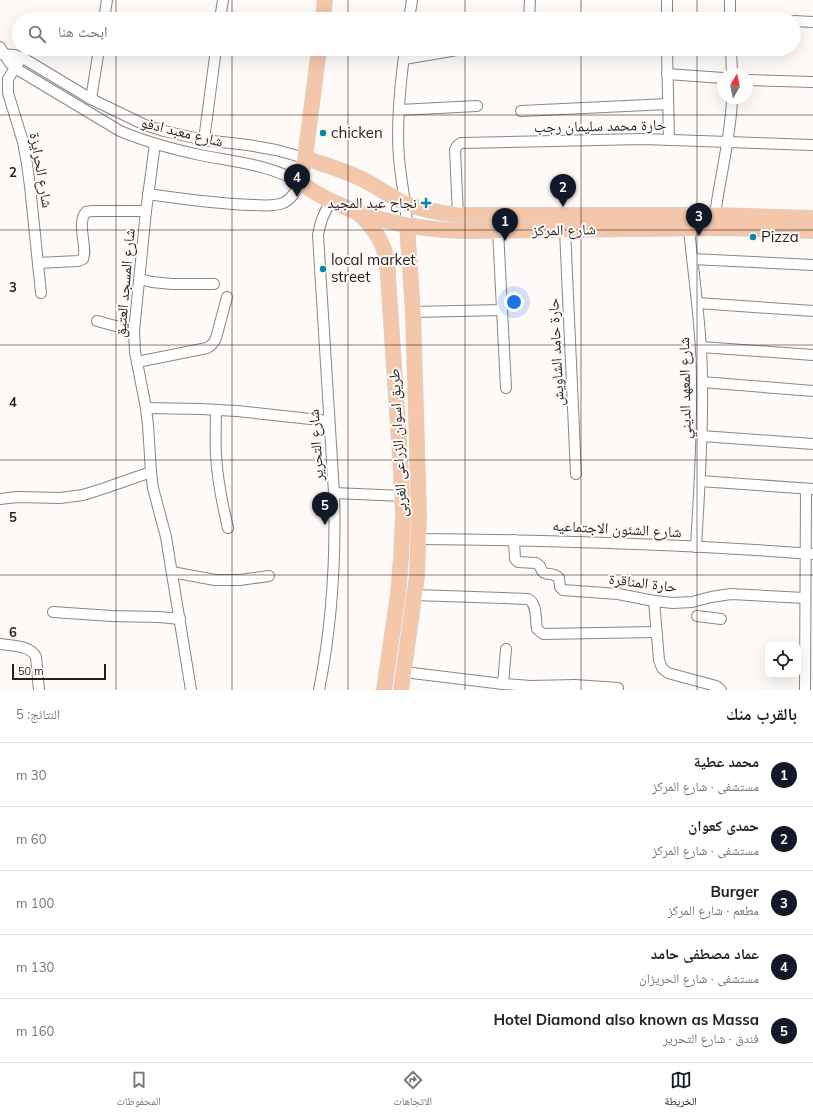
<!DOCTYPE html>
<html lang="ar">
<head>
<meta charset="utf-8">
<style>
	:root { --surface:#fff; --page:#f2f2f2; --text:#222; --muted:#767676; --line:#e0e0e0; --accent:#111827 }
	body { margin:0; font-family:Mulish,"Noto Naskh Arabic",sans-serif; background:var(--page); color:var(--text); direction:rtl }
	.controls { position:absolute; right:12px; bottom:12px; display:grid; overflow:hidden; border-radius:8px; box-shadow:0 4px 16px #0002 }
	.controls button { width:36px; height:36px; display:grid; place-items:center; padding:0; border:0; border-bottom:1px solid var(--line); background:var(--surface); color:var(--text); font:20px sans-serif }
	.compass { position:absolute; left:717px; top:68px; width:36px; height:36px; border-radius:50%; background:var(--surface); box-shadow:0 4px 16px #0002; rotate:9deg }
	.scale { position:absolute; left:12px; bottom:10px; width:94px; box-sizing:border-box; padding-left:4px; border:2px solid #221f1c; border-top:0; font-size:11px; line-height:14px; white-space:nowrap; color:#221f1c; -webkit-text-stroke:3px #fefaf8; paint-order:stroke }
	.you { position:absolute; left:514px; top:302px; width:14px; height:14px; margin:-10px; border:3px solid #fff; border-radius:50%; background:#1a73e8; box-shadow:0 0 0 6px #1a73e833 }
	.badge { display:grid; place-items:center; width:26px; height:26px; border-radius:50%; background:var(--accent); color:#fff; font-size:13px; font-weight:700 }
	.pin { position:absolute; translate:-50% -33px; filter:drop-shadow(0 1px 2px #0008) }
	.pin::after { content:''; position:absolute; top:21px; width:14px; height:12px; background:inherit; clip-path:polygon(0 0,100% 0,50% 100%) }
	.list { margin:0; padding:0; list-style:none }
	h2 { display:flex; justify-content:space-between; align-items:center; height:52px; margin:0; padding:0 16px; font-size:17px }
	h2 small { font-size:13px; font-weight:400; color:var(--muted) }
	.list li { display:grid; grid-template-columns:26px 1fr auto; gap:12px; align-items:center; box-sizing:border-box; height:64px; padding:0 16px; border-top:1px solid var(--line) }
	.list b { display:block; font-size:15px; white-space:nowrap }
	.list p { margin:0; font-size:13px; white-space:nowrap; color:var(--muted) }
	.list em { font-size:13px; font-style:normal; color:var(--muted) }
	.icon { flex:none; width:22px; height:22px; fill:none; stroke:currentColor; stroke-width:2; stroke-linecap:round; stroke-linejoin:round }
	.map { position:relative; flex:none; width:813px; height:690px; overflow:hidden; direction:ltr }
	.search { position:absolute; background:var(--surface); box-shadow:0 4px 16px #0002; left:12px; right:12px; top:12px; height:44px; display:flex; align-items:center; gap:10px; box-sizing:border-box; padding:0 14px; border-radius:22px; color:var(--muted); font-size:15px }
	.sheet { height:372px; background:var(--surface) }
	nav { display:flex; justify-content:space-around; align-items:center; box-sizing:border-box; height:56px; border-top:1px solid var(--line); background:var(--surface); font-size:11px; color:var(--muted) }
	nav a { display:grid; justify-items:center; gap:2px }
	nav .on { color:var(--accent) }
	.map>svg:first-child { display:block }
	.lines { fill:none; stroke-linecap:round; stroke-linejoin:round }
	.minor-casing { stroke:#8f8580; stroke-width:12 }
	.primary-casing { stroke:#d7d7d6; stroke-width:16 }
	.minor { stroke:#fff; stroke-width:10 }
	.primary { stroke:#f4c6aa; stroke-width:15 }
	.grid { fill:none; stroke:#221f1c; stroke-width:1; stroke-opacity:0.55 }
	.poi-dot { fill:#0488a9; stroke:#fefaf8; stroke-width:1.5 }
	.labels { text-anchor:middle; stroke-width:4; stroke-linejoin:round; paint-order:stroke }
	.street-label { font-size:15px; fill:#221f1c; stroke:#fefaf8 }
	.poi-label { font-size:15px; fill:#221f1c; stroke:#fefaf8; text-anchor:start }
	.grid-label { font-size:13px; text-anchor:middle; font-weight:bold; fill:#221f1c; stroke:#fefaf8; stroke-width:4; stroke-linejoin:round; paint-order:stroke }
</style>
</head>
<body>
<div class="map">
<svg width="813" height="690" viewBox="0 0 813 690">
	<rect width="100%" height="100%" fill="#fefaf8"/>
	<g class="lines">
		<defs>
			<g id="minor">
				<polyline points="667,0 667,19"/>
				<polyline points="730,0 730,19"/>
				<polyline points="104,19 107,0"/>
				<polyline points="220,19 223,0"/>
				<polyline points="409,19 412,0"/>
				<polyline points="529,19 530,0"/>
				<polyline points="794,21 813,22"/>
				<path d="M0 47 9 62 15 68 120 131C146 142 172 149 200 155 236 162 266 164 300 182 296 191 292 199 283 203 273 207 262 205 252 205 217 204 183 199 148 194"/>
				<path d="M405 49C400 85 396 122 399 158 401 181 406 203 407 225"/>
				<polyline points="667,49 669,140"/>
				<polyline points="731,49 732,74"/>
				<polyline points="0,54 14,55 23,58 91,99 145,125 164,131 204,140 248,145 276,150 305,158"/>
				<polyline points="404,59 463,49"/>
				<polyline points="19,62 8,79 8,93 23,142 27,164 30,186 41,293"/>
				<polyline points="667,74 723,78"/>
				<polyline points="747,80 813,82"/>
				<polyline points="91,99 99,49"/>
				<polyline points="399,110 477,106"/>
				<polyline points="521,111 668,104"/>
				<polyline points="204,140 216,49"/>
				<polyline points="155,144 146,211 134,331 135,352 146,408 148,425 151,472 153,488 166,537 191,690"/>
				<polyline points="458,215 455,150 457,146 461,143 643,139 813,145"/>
				<path d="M715 215C720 176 731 137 732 98"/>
				<path d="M689 229C694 280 702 332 702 383 703 438 699 493 696 547"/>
				<polyline points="498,230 506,388"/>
				<polyline points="565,230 576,474"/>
				<polyline points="692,259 813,265"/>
				<path d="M38 263 78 261 83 259C88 248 76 223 86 212L92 211H146"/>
				<polyline points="140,279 152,282 172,284 214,284"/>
				<polyline points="697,303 813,311"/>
				<polyline points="413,312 502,310"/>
				<polyline points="97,321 134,331"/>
				<polyline points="701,347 813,355"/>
				<path d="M137 362 207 348C211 346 214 343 216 338L227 297"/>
				<polyline points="702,382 813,391"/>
				<polyline points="146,408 201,409 237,411 329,421"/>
				<path d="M216 410C216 425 215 439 216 454 217 479 222 503 228 528"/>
				<polyline points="702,436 813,444"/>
				<polyline points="700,481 813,489"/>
				<polyline points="334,493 403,496"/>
				<polyline points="0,499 17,497 60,498 83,495 105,488 151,472"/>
				<path d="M419 539C550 540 682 544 813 554"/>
				<path d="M514 540 515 559 518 562 536 563 540 566C543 579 552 570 559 578L560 587 563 590 618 594 654 601 673 603 692 602 711 597 731 594 805 598"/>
				<polyline points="172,572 215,580 240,580 269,576"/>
				<path d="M415 595 528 599C538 604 535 620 537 629L543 634 656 632"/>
				<polyline points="654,601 659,660 662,668 668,673 716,686 721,690"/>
				<polyline points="53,612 112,616 159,617 180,619"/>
				<polyline points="697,616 721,619"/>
				<path d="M0 644C11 646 31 645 36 657L39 690"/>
				<polyline points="404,672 503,684 531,686 575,685 618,688"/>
				<polyline points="503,684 506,649"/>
				<path d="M319 690C332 625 336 559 334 493L318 235C320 222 324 212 331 202"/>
				<polyline points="805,690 806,489"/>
			</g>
			<g id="primary">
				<polyline points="323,19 325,0"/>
				<path d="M319 49 305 158 300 182C309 189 319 195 329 200 369 220 416 229 461 231L726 228 813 231"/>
				<path d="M305 158C325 165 347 171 366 181 379 188 392 198 407 204 423 210 440 213 458 215H715L813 218"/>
				<path d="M359 214C374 227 383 241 387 260L401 472 403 517 401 558 398 594 384 690"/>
				<polyline points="401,690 417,576 419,516 413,312 407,225"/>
			</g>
		</defs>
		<!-- minor casing -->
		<use href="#minor" class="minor-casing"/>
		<!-- primary casing -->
		<use href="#primary" class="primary-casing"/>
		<!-- minor -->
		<use href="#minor" class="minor"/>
		<!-- primary -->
		<use href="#primary" class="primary"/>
	</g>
	<!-- grid -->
	<path class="grid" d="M116 0V19M232 0V19M348 0V19M465 0V19M581 0V19M697 0V19M116 49V690M232 49V690M348 49V690M465 49V690M581 49V690M697 49V690M0 115H813M0 230H813M0 345H813M0 460H813M0 575H813"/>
	<!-- markers -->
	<g class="poi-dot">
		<circle cx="323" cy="133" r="4"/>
		<path d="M424 197h4v4h4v4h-4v4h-4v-4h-4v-4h4z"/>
		<circle cx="753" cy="237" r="4"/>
		<circle cx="323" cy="269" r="4"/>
	</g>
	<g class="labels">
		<!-- street labels -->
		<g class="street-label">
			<text transform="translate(600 126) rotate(-1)" y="5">حارة محمد سليمان رجب</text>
			<text transform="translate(182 132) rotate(14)" y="5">شارع معبد ادفو</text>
			<text transform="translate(41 170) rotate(80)" y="5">شارع الحرايزة</text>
			<text transform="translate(564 230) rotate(-1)" y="5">شارع المركز</text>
			<text transform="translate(125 283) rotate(-85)" y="5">شارع المسجد العتيق</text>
			<text transform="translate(556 352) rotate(-93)" y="5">حارة حامد الشاويش</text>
			<text transform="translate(685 388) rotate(-91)" y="5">شارع المعهد الديني</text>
			<text transform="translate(398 443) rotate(-93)" y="5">طريق اسوان الزراعى الغربى</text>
			<text transform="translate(316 445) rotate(-94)" y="5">شارع التحرير</text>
			<text transform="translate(617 529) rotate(3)" y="5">شارع الشئون الاجتماعيه</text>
			<text transform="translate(643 583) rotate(7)" y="5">حارة المناقرة</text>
		</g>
		<!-- poi labels -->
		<g class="poi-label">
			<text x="331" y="138">chicken</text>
			<text x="417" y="208" text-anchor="end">نجاح عبد المجيد</text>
			<text x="761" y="242">Pizza</text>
			<text x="331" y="265">local market<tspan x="331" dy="17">street</tspan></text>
		</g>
	</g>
	<g class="grid-label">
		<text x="13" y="177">2</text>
		<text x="13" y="292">3</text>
		<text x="13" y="407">4</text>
		<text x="13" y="522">5</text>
		<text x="13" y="637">6</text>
	</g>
</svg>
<div class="controls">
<button><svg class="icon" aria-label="locate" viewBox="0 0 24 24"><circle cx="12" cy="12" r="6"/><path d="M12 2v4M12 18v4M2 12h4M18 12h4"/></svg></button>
</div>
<svg class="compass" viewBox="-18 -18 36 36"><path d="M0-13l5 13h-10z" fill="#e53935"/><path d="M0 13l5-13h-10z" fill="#767676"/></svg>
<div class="scale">50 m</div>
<div class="you"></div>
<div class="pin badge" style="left:505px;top:241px">1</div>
<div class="pin badge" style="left:563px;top:207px">2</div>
<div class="pin badge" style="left:699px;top:236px">3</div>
<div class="pin badge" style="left:297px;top:197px">4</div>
<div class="pin badge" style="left:325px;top:525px">5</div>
<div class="search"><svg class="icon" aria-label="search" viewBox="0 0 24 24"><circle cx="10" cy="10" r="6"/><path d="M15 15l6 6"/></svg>ابحث هنا</div>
</div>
<section class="sheet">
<h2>بالقرب منك<small>النتائج: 5</small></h2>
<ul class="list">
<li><span class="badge">1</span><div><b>محمد عطية</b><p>مستشفى · شارع المركز</p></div><em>30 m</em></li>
<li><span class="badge">2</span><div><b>حمدى كعوان</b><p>مستشفى · شارع المركز</p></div><em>60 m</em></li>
<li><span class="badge">3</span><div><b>Burger</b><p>مطعم · شارع المركز</p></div><em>100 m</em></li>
<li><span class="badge">4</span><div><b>عماد مصطفى حامد</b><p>مستشفى · شارع الحريزان</p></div><em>130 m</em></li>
<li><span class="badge">5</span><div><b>Hotel Diamond also known as Massa</b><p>فندق · شارع التحرير</p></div><em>160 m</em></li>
</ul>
</section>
<nav>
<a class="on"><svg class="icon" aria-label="map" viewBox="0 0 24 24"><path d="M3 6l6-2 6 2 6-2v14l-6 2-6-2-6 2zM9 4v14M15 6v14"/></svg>الخريطة</a>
<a><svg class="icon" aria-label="directions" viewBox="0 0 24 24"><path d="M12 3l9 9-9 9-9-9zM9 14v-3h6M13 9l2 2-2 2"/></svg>الاتجاهات</a>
<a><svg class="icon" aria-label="saved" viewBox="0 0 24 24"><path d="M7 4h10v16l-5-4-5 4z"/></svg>المحفوظات</a>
</nav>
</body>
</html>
